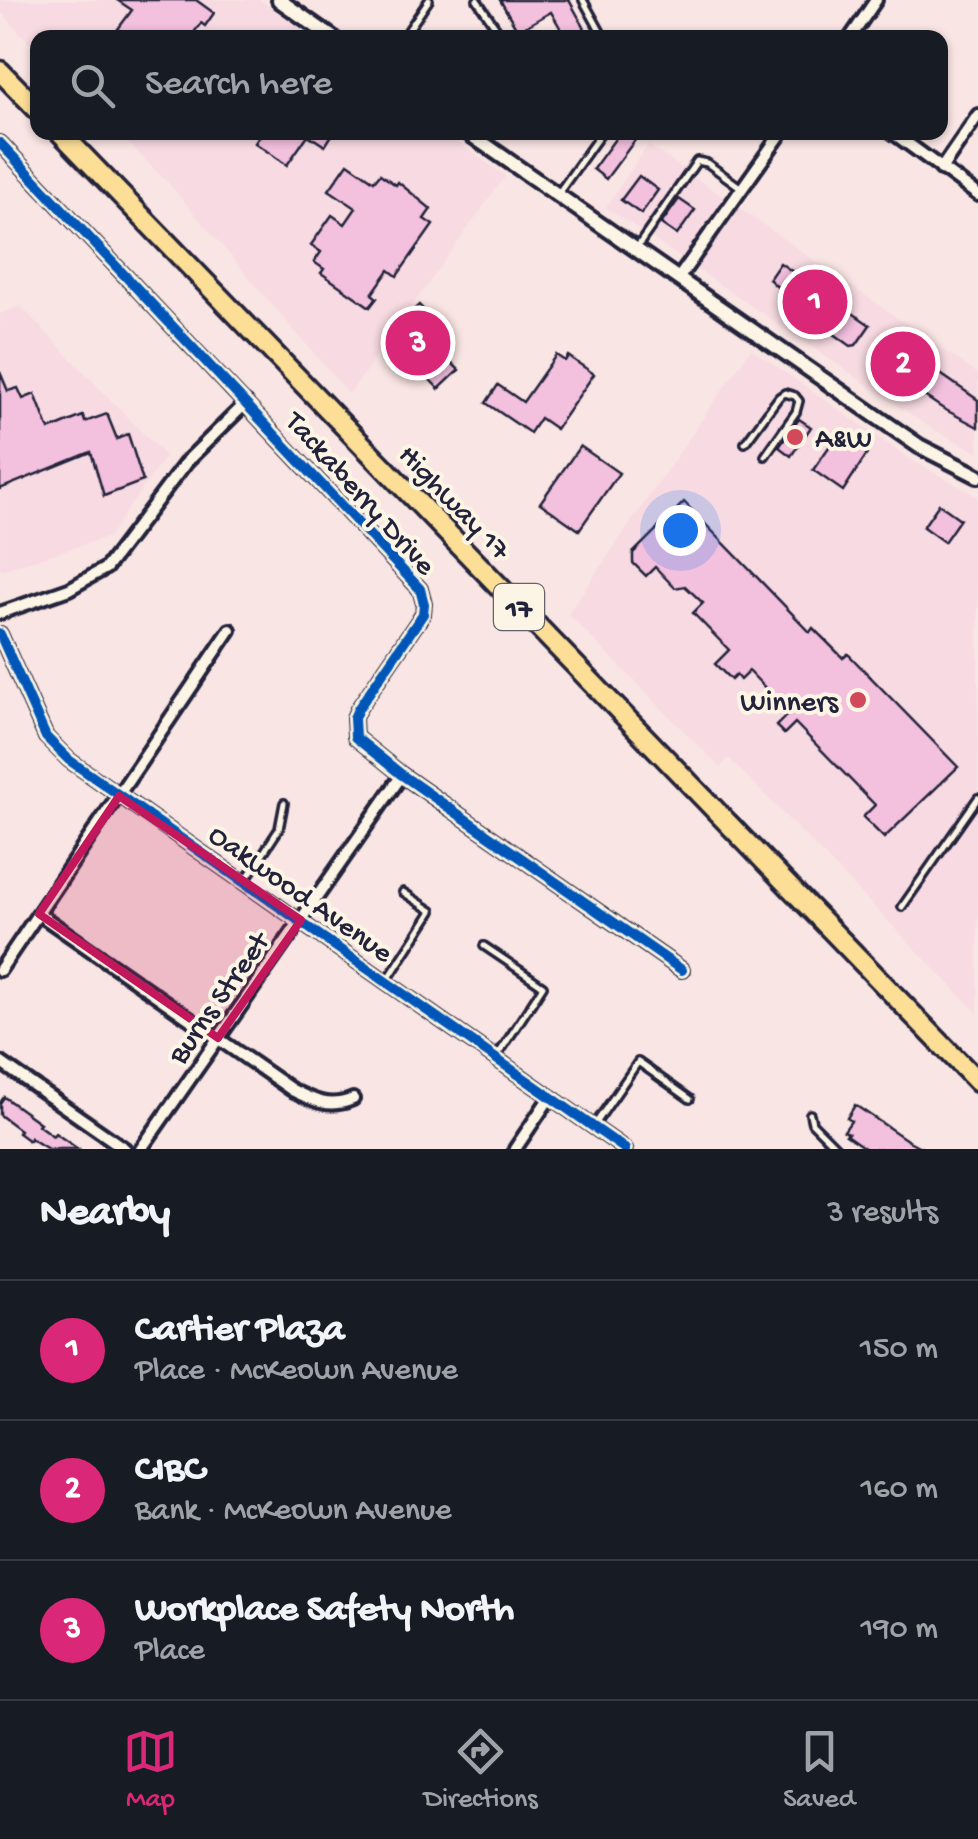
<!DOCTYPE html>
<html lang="en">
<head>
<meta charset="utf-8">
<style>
	:root { --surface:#171b24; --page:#20242c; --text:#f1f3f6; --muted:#9ea1a6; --line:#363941; --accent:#db2777 }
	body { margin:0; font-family:"Gochi Hand",sans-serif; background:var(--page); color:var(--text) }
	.you { position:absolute; left:680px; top:530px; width:35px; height:35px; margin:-25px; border:8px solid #fff; border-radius:50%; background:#1a73e8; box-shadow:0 0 0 15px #1a73e833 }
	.badge { display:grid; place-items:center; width:65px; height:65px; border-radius:50%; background:var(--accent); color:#fff; font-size:32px; font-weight:700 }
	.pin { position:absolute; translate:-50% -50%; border:5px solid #fff; box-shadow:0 2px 10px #0006 }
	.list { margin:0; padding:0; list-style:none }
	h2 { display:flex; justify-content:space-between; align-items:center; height:130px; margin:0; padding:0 40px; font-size:42px }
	h2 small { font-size:32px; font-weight:400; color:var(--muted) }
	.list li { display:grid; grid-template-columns:65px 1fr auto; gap:30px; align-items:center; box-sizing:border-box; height:140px; padding:0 40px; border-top:2px solid var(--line) }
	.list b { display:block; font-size:38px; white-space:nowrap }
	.list p { margin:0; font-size:32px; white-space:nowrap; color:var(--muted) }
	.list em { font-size:32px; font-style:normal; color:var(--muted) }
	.icon { flex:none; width:55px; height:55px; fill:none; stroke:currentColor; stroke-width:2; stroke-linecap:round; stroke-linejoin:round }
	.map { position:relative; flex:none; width:978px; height:1149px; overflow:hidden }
	.search { position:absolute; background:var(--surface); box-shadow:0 2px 8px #0004; left:30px; right:30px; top:30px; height:110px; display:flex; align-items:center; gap:25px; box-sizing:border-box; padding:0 35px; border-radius:20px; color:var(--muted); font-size:38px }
	.sheet { height:550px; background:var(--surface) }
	nav { display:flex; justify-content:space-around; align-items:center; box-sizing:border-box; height:140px; border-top:2px solid var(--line); background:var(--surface); font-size:28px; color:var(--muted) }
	nav a { display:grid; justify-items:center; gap:5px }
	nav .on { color:var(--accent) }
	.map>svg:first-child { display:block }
	.built { fill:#f7dae2 }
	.building { fill:#f3c0de; stroke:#22223b; stroke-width:2.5 }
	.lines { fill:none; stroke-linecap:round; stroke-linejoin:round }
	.service-casing { stroke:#22223b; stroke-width:12 }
	.minor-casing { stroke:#22223b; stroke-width:18 }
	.tertiary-casing { stroke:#22223b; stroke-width:20 }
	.trunk-casing { stroke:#22223b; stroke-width:25 }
	.service { stroke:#fcf5e5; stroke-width:5 }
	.minor { stroke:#fcf5e5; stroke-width:10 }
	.tertiary { stroke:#fcf5e5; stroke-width:12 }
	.trunk { stroke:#fcde96; stroke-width:18 }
	.cycleway-casing { stroke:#fcf5e5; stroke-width:16 }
	.cycleway { stroke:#0057b8; stroke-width:10 }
	.marked { fill:#c2185b; fill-opacity:0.2; stroke:#c2185b; stroke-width:8; stroke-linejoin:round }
	.poi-dot { fill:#d1495b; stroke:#fcf5e5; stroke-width:4 }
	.labels { text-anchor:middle; stroke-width:8; stroke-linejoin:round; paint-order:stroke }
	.shield { fill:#fcf5e5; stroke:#63616e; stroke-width:2.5 }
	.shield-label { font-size:28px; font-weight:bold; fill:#22223b }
	.poi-label { font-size:30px; fill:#22223b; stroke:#fcf5e5; text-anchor:start }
	.street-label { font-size:30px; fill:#22223b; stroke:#fcf5e5 }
</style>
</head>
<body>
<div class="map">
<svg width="978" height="1149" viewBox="0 0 978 1149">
	<rect width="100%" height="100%" fill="#f9e5e3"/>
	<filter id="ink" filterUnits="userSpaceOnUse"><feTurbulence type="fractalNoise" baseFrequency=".01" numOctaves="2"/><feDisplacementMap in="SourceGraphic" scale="20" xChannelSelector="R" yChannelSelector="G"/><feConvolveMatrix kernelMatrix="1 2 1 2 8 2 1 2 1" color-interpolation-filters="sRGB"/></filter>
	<g filter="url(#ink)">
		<!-- built -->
		<g class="built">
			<polygon points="0,0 260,0 313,37 38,38 37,50 0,11"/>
			<polygon points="119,133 445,133 505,176 349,394 171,186"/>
			<polygon points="648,145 978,374 978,452 934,430 606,207"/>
			<polygon points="20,306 165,456 108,537 0,570 0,314"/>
			<polygon points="751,349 911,460 978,497 978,1013 729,758 720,767 568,614"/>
		</g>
		<!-- building -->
		<g class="building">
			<polygon points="117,0 196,0 214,13 205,26 201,23 190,38 131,38 118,29 132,10"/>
			<polygon points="500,0 569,0 590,38 566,38 551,12 518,31"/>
			<polygon points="262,132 334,132 325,146 308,135 287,165 255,143"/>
			<polygon points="620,132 641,132 606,179 593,169"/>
			<polygon points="348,163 374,181 380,174 396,185 398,182 431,209 424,219 433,225 397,276 389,270 372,294 377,298 370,307 321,273 324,269 314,262 321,252 311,245 332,215 345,224 356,208 329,190"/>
			<polygon points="639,176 658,190 641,214 621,200"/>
			<polygon points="679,199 695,210 677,235 661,224"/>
			<polygon points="780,263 870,325 856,345 851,346 816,321 774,284 769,279"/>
			<polygon points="419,305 449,336 437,348 459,370 439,389 390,339 405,324 402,321"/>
			<polygon points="906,350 978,400 978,427 942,408 890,373"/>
			<polygon points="556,355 565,361 568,356 594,374 556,429 540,418 530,433 486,403 498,385 523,402"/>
			<polygon points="0,372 8,391 18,388 23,399 35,394 49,430 83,416 85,422 107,414 117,439 128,434 143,481 104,496 91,452 0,489"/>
			<polygon points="799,419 811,427 791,456 779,447"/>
			<polygon points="838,434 867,454 843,491 813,470"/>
			<polygon points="580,446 619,473 579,530 540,503"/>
			<polygon points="684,502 810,632 813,628 843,658 848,654 958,767 884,838 863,817 875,805 795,723 784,734 776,726 789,713 749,671 740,680 736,675 731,680 715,664 729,650 693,613 703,603 685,586 675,588 655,567 646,576 633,563 633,553"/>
			<polygon points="939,504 960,519 944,542 923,527"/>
			<polygon points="4,1097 40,1123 38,1125 53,1136 55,1133 78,1149 48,1149 30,1138 29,1141 18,1133 20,1130 0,1115 0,1103"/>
			<polygon points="855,1105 907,1140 924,1149 866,1149 846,1135 848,1133 844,1131 851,1121 847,1118"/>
		</g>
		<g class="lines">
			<defs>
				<g id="service">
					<polyline points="477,0 503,38"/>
					<polyline points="583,0 604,38"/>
					<polyline points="403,38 429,0"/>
					<polyline points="557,195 602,132"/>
					<polyline points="638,246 697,161 707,163 740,187"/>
					<polyline points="745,443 779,397 785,393 795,396 799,401 796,412 765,456"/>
					<polyline points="245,881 279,829 284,803"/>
					<polyline points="902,907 978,798"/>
					<polyline points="484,946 543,986 496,1058"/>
					<polyline points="387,981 432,911 403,892"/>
					<polyline points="810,1114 812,1123 838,1149"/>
					<polyline points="594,1126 638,1062 690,1099"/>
				</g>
				<g id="minor">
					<polyline points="850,38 876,0"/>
					<polyline points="892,132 978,195"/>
					<polyline points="0,143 420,589 424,604 423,614 358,709 354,718 355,737 402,775 682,970"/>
					<polyline points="941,169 978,115"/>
					<polyline points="678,279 782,132"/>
					<polyline points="0,613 69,589 106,568 187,461 246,403"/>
					<polyline points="0,634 46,737 69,760 625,1149"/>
					<path d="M39 914 292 1090C314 1101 330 1109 353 1099"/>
					<polyline points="0,970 230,630"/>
					<polyline points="0,1062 125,1149"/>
					<polyline points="141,1149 402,775"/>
					<polyline points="515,1149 550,1097"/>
				</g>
				<g id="tertiary">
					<polyline points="279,0 333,38"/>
					<polyline points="467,132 919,446 978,476"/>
				</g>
				<g id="trunk">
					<polyline points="0,71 38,110"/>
					<polyline points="60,132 978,1082"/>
				</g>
			</defs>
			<!-- service casing -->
			<use href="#service" class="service-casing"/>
			<!-- minor casing -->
			<use href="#minor" class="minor-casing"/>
			<!-- tertiary casing -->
			<use href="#tertiary" class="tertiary-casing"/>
			<!-- trunk casing -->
			<use href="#trunk" class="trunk-casing"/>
			<!-- service -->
			<use href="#service" class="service"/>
			<!-- minor -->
			<use href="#minor" class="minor"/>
			<!-- tertiary -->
			<use href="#tertiary" class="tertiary"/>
			<!-- trunk -->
			<use href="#trunk" class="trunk"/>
			<defs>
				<g id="cycleway">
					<polyline points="0,143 420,589 424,604 423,614 358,709 354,718 355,737 402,775 682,970"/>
					<polyline points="0,634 46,737 69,760 625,1149"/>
				</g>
			</defs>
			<!-- cycleway casing -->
			<use href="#cycleway" class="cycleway-casing"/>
			<!-- cycleway -->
			<use href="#cycleway" class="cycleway"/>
		</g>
	</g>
	<!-- marked area -->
	<path class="marked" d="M119 796 301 920 218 1038 39 914Z"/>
	<!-- markers -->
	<g class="poi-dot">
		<circle cx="795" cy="437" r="10"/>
		<circle cx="858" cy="700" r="10"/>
	</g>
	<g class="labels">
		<!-- shield labels -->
		<rect class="shield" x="494" y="584" width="50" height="46" rx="8"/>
		<g class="shield-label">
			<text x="519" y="617">17</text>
		</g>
		<!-- poi labels -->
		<g class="poi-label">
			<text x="815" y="447">A&amp;W</text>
			<text x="838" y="710" text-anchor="end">Winners</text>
		</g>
		<!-- street labels -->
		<g class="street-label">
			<text transform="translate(362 492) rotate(48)" y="10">Tackaberry Drive</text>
			<text transform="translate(456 501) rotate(46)" y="10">Highway 17</text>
			<text transform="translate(302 892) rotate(35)" y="10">Oakwood Avenue</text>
			<text transform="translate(217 997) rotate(-55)" y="10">Burns Street</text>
		</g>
	</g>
</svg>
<div class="you"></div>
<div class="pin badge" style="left:815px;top:302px">1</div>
<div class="pin badge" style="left:903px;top:364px">2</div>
<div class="pin badge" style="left:418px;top:343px">3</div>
<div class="search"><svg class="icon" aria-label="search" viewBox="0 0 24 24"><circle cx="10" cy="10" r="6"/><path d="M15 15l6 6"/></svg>Search here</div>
</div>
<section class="sheet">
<h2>Nearby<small>3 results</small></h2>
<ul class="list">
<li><span class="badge">1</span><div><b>Cartier Plaza</b><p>Place · McKeown Avenue</p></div><em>150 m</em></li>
<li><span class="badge">2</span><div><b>CIBC</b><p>Bank · McKeown Avenue</p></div><em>160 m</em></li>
<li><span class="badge">3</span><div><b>Workplace Safety North</b><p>Place</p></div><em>190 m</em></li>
</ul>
</section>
<nav>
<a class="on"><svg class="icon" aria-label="map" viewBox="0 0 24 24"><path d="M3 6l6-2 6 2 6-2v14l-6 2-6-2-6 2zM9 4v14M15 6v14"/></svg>Map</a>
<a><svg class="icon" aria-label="directions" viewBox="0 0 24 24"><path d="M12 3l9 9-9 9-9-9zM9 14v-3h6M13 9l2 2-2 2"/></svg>Directions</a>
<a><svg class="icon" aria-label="saved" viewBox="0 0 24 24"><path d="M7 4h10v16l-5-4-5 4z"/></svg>Saved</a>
</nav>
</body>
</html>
